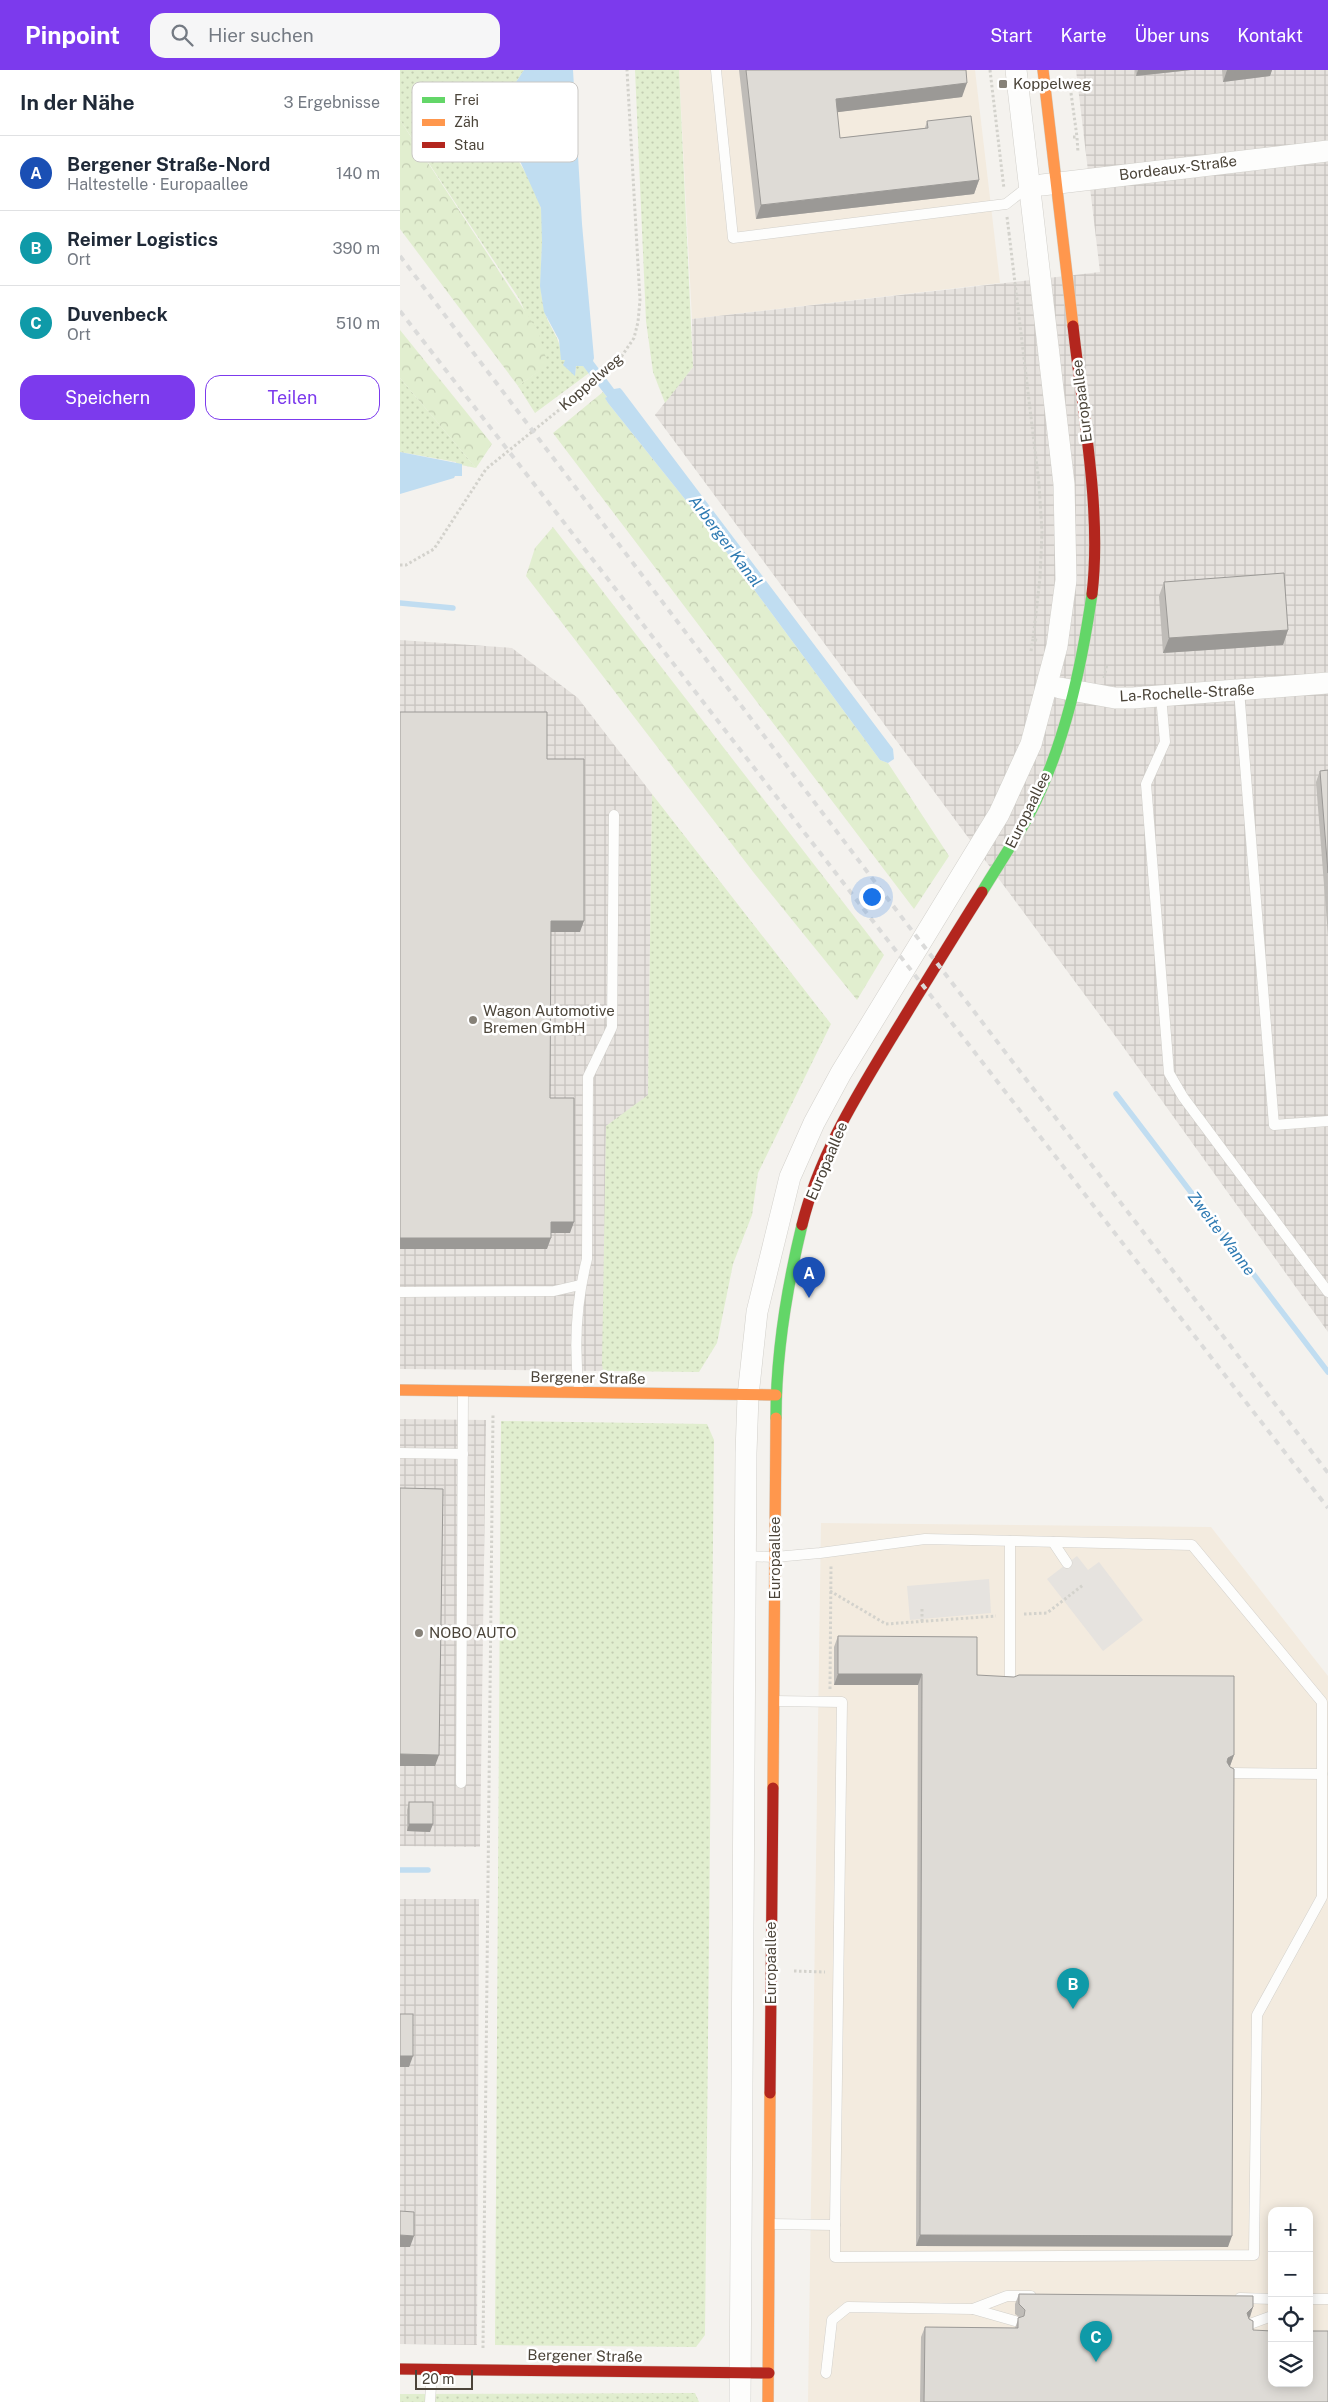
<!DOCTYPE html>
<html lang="de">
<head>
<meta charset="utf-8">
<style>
	:root { --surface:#fff; --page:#f6f6f7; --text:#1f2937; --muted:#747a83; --line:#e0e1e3; --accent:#7c3aed }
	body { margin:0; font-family:"Public Sans",sans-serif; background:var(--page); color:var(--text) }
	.controls { position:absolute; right:15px; bottom:15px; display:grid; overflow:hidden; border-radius:10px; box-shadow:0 2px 12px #0003 }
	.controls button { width:45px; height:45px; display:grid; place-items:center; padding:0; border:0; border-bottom:1px solid var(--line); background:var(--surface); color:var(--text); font:25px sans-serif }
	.scale { position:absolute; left:15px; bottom:12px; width:58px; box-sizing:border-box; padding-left:5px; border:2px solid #4b4439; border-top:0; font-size:14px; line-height:18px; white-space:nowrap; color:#4b4439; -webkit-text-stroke:4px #fff; paint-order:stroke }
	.you { position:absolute; left:471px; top:826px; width:18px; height:18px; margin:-12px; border:4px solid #fff; border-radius:50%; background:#1a73e8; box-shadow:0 0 0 8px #1a73e833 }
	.badge { display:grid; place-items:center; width:32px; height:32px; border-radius:50%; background:var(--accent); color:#fff; font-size:16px; font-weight:700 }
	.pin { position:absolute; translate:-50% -41px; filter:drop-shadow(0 1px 2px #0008) }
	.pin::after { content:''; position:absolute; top:26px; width:18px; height:15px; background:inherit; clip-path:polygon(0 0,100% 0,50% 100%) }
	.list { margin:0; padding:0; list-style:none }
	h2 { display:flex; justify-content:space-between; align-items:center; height:65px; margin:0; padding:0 20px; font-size:21px }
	h2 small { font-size:16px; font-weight:400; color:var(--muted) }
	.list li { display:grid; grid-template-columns:32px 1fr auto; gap:15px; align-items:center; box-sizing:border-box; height:75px; padding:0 20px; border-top:1px solid var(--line) }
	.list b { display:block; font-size:19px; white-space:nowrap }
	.list p { margin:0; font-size:16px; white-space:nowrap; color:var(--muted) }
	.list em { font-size:16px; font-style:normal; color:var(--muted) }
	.actions { display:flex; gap:10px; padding:15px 20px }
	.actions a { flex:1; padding:11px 0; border:1px solid var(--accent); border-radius:15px; text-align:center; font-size:18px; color:var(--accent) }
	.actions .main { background:var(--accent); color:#fff }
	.icon { flex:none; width:28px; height:28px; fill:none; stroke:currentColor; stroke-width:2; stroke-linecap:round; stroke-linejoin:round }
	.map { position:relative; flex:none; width:928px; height:2332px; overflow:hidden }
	header { display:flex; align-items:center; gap:30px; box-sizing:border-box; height:70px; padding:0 25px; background:var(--accent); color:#fff }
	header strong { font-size:24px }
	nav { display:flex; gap:28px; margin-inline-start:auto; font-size:18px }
	.search { width:350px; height:45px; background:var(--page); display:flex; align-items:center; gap:12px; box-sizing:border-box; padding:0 18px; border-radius:15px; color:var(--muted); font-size:19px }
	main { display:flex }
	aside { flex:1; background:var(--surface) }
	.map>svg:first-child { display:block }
	.commercial { fill:#f3ebdf; fill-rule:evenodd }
	.industrial { fill:url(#industrial-grid) }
	.grass { fill:url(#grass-dots) }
	.forest { fill:url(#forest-crowns) }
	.parking { fill:#e6e3df }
	.water { fill:#c0ddf1 }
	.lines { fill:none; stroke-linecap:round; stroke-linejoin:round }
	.stream { stroke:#c0ddf1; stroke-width:5.5 }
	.lane-casing { stroke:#d2d0cb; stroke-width:11 }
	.street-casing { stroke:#d2d0cb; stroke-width:22 }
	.fast-casing { stroke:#d3cfc5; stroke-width:12 }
	.slow-casing { stroke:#d3cfc5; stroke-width:12 }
	.jam-casing { stroke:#d3cfc5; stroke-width:12 }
	.path { stroke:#d3d2cc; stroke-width:3; stroke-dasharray:2.5 2.5; stroke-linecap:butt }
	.lane { stroke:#fdfdfc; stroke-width:10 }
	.street { stroke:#fdfdfc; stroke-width:21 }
	.fast { stroke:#63d668; stroke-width:11 }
	.slow { stroke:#ff974d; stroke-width:11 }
	.jam { stroke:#b3261e; stroke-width:11 }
	.rail { stroke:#dbdbda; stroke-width:4; stroke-dasharray:6 6; stroke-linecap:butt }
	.wall { fill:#bfbcb8 }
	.shaded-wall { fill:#9b9996 }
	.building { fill:#dedbd6; stroke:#9b9996 }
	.poi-dot { fill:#868178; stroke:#fff; stroke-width:2 }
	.labels { text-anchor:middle; stroke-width:5; stroke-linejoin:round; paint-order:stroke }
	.poi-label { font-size:15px; fill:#4b4439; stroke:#fff; text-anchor:start }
	.street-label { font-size:15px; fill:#4b4439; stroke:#fff }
	.water-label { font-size:16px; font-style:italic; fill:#2e7ab2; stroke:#fff }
	.key { fill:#fff; stroke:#c9c7c4; stroke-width:1 }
	.key-label { font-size:14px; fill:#4b4439 }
</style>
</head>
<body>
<header>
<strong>Pinpoint</strong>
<div class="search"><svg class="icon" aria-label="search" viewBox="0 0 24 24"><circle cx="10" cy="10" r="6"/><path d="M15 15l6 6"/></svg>Hier suchen</div>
<nav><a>Start</a><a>Karte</a><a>Über uns</a><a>Kontakt</a></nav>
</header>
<main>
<aside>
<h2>In der Nähe<small>3 Ergebnisse</small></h2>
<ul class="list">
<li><span class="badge" style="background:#1a4fb4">A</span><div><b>Bergener Straße-Nord</b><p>Haltestelle · Europaallee</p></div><em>140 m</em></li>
<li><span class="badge" style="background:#0f9aa8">B</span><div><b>Reimer Logistics</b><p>Ort</p></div><em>390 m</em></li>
<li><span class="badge" style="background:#0f9aa8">C</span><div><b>Duvenbeck</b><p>Ort</p></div><em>510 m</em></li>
</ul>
<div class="actions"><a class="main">Speichern</a><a>Teilen</a></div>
</aside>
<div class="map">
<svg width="928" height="2332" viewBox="0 0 928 2332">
	<defs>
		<pattern id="industrial-grid" width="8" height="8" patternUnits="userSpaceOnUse" patternTransform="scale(1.25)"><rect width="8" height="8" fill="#e6e2de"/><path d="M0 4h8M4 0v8" fill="none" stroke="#c7c3bf"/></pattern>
		<pattern id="grass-dots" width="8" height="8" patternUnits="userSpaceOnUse" patternTransform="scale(1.25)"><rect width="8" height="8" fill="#e1eecf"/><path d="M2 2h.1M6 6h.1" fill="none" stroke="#c3cdb2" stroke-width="1.8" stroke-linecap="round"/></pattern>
		<pattern id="forest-crowns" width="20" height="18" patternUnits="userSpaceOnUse" patternTransform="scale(1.25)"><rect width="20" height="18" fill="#e1eecf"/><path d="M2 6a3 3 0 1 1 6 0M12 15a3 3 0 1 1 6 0" fill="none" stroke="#c3cdb2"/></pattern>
	</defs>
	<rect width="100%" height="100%" fill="#f4f2ee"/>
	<!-- commercial -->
	<g class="commercial">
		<polygon points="279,0 575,0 600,213 292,249"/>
		<path d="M421 1453 811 1457 928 1606V2332H408ZM872 2141H909V2313H872Z"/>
	</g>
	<!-- industrial -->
	<g class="industrial">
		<polygon points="676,0 928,0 928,1262 719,971 255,345 293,297 292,249 700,202"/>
		<polygon points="0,570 112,578 178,628 252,724 248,1026 206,1056 203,1301 0,1299"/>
		<polygon points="0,1349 86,1350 80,1777 0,1776"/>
		<polygon points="0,1829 79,1829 77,2275 0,2274"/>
	</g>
	<!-- grass -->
	<g class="grass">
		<path d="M0 0H124L112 18 105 72C117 87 138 120 141 139 146 173 136 206 144 239 148 258 163 269 161 289L165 290 175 305 176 296H183L189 303 135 343 118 316 147 295 120 230 0 50Z"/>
		<polygon points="235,0 279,0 293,297 265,333 253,302 246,251"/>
		<polygon points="0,308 76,398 56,394 56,392 0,382"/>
		<polygon points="252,724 431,954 358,1103 352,1145 333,1194 317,1273 299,1302 203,1301 202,1294 206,1056 248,1025"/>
		<polygon points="101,1351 307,1354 314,1370 305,2265 296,2277 95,2275"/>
		<polygon points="295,2323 299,2332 0,2332 0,2324"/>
	</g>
	<!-- forest -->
	<g class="forest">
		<polygon points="0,50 138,261 148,295 118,316 0,159"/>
		<polygon points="0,260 92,374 76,398 0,308"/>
		<polygon points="203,322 207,327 206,329 208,333 316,468 480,690 488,693 549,786 514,839 153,363"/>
		<polygon points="153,457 484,885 457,930 354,803 126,506 135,478"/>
	</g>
	<!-- parking -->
	<g class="parking">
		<polygon points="677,1486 688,1500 699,1492 743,1550 703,1581 647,1509"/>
		<polygon points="589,1509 591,1543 510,1550 507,1516"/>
	</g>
	<!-- water -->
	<g class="water">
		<polygon points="124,0 173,0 182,154 194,288 193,291 214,319 220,318 222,320 493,679 494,689 488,693 480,690 316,468 208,333 205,328 207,327 183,296 176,296 175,306 163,295 165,290 161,290 159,270 144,242 140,216 142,172 141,138 120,91 105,72 101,48 112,18"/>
		<polygon points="0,382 62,394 62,406 55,406 54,408 0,424"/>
	</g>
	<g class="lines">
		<!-- stream -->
		<g class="stream">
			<polyline points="0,533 53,538"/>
			<polyline points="716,1024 928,1302"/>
			<polyline points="0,1800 28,1800"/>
		</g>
		<defs>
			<g id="lane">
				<polyline points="316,0 333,168 606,134 629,116"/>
				<polyline points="839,620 874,1055 928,1051"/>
				<polyline points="761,626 765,672 746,714 769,1003 783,1027 928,1222"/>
				<polyline points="0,1222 154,1221 180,1215"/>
				<path d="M179 1321C174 1278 176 1232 187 1189L188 1007 212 957 214 745"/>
				<polyline points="0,1383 63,1384"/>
				<polyline points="610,1471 610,1611"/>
				<polyline points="653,1472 667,1493"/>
				<polyline points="344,1486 375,1487 420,1483 525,1469 792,1475 922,1632 922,1827 857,1945 854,2185 435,2187 435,2155"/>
				<polyline points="830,1703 922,1704"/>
				<polyline points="61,1713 63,1321"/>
				<polyline points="370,2154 435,2155 442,1632 374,1631"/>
				<polyline points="840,2228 872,2229"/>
				<polyline points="909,2229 928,2229"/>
				<polyline points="573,2239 615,2251"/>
				<polyline points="850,2254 872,2246"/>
				<polyline points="426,2303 432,2250 448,2237 573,2239 607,2226 631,2226"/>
				<polyline points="30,2332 32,2300"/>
			</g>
			<g id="street">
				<polyline points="642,115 928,81"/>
				<polyline points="660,618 715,628 733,628 928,613"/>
				<polyline points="340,2332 346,1383 348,1326 357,1242 390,1107 414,1053 441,1003 599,744 631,674 657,576 666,510 664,414 616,0"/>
			</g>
			<g id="fast">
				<path d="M582 822C597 797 614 772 628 747 664 678 681 600 692 524"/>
				<path d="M376 1348C376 1284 387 1217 402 1155"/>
			</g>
			<g id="slow">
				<polyline points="643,0 673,256"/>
				<polyline points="0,1320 376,1325"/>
				<polyline points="373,1718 376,1348"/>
				<polyline points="368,2332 370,2023"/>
			</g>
			<g id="jam">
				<path d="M673 256C682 339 702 441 692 524"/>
				<path d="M402 1155C419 1085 457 1025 494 964 523 917 552 869 582 822"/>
				<polyline points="370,2023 373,1718"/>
				<polyline points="0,2299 369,2303"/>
			</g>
		</defs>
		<!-- lane casing -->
		<use href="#lane" class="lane-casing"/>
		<!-- street casing -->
		<use href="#street" class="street-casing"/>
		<!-- fast casing -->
		<use href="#fast" class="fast-casing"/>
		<!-- slow casing -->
		<use href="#slow" class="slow-casing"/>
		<!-- jam casing -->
		<use href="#jam" class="jam-casing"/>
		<!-- path -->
		<g class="path">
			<polyline points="590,0 604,119"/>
			<polyline points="671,23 677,67"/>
			<polyline points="673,67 677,67 678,83"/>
			<polyline points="607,147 609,163"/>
			<polyline points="609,163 639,414 642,462 640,508 633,569 639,571"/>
			<polyline points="0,495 6,495 34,479 86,399 217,293 234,268 238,252 240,230 227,0"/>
			<polyline points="631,581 633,569"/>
			<polyline points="704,608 707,594"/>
			<polyline points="430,1521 486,1554 596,1546"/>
			<polyline points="522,1539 522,1552"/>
			<polyline points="624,1544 647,1543 683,1515"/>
			<polyline points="430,1619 431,1495"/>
			<polyline points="394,1901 425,1902"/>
			<polyline points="83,2278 93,1344"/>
		</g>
		<!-- lane -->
		<use href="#lane" class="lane"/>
		<!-- street -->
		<use href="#street" class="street"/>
		<!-- fast -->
		<use href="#fast" class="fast"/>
		<!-- slow -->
		<use href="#slow" class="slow"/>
		<!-- jam -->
		<use href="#jam" class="jam"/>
		<!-- rail -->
		<g class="rail">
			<polyline points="0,186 497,841 928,1403"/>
			<polyline points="0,241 928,1438"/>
		</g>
	</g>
	<!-- wall -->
	<g class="wall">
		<polygon points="339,0 566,0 562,27 437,42 440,68 525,58 527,51 579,110 574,124 356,149"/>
		<polygon points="735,0 791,0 736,6"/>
		<polygon points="822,0 872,0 870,6 823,12"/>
		<polygon points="764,512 888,560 883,575 763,583 759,526"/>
		<polygon points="928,700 928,866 916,712 920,701"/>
		<polygon points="438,1566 577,1605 834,1685 830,1696 828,2177 516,2176 518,1615 434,1615 434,1577"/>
		<polygon points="9,1732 30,1762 7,1761 7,1740"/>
		<polygon points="619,2224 853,2237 849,2248 853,2260 928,2332 520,2332 521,2267 525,2257 615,2258 619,2247 615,2244 615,2234"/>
	</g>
	<!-- shaded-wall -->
	<g class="shaded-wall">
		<polygon points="738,0 791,0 736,6"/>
		<polygon points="827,0 872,0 870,6 823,12"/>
		<polygon points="567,13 562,27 431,43 436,29"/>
		<polygon points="579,110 574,124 356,149 361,135"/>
		<polygon points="888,560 883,575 763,583 769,568"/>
		<polygon points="151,851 184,851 180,862 147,862"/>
		<polygon points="151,1152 174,1152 170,1163 147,1163"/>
		<polygon points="0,1168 151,1168 147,1179 0,1179"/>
		<polygon points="438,1604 522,1604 518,1615 434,1615"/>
		<polygon points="0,1684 39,1685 35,1696 0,1696"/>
		<polygon points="834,1685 830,1696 824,1699 828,1688"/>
		<polygon points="9,1754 33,1754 30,1762 7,1761"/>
		<polygon points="0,1986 13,1986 9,1997 0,1997"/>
		<polygon points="0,2165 14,2166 10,2177 0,2177"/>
		<polygon points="520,2165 832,2166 828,2177 516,2176"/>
		<polygon points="853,2237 850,2247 843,2253 847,2243"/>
	</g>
	<!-- building -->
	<g class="building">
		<polygon points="346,0 566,0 567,13 436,29 440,68 528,58 527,51 571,46 579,110 361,135"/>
		<polygon points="884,503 888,560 769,568 764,512"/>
		<polygon points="0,642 147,642 147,689 184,689 184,851 151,851 150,1028 174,1028 174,1152 151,1152 151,1168 0,1168"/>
		<polygon points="928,700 928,803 920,701"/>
		<polygon points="0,1418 43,1419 39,1685 0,1684"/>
		<polygon points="438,1566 577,1567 577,1605 614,1607 619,1605 834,1606 834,1685 828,1688 827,1692 830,1697 834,1699 832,2166 520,2165 522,1604 438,1604"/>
		<rect x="9" y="1732" width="24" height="22"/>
		<rect x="0" y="1944" width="13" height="42"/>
		<polygon points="0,2141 14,2142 14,2166 0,2165"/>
		<polygon points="619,2224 853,2226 853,2237 847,2243 849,2249 853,2251 853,2260 872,2261 872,2313 909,2313 909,2261 928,2261 928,2332 524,2332 525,2257 618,2258 618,2248 624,2246 625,2240 619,2234"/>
	</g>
	<!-- markers -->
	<g class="poi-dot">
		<rect x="598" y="9" width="10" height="10" rx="2.5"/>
		<circle cx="73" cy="950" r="5"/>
		<circle cx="19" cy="1563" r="5"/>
	</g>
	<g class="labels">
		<!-- poi labels -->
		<g class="poi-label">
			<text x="613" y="19">Koppelweg</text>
			<text x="83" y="946">Wagon Automotive<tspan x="83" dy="17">Bremen GmbH</tspan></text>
			<text x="29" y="1568">NOBO AUTO</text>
		</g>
		<!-- street labels -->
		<g class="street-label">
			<text transform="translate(778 98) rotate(-7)" y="5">Bordeaux-Straße</text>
			<text transform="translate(191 312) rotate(-41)" y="5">Koppelweg</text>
			<text transform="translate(682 331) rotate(-97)" y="5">Europaallee</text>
			<text transform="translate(787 623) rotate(-3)" y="5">La-Rochelle-Straße</text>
			<text transform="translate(628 740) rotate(-64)" y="5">Europaallee</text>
			<text transform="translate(427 1091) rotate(-67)" y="5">Europaallee</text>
			<text transform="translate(188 1308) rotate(1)" y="5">Bergener Straße</text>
			<text transform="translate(375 1488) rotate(-90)" y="5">Europaallee</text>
			<text transform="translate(371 1893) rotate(-90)" y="5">Europaallee</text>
			<text transform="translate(185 2286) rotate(1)" y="5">Bergener Straße</text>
		</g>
		<!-- water labels -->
		<g class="water-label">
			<text transform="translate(326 471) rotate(53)" y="6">Arberger Kanal</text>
			<text transform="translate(822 1163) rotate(53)" y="6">Zweite Wanne</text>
		</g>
	</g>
	<!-- legend -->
	<rect x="12" y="12" width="166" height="80" rx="8" class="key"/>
	<rect x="22" y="27" width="23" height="6" fill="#63d668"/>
	<rect x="22" y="49" width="23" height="7" fill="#ff974d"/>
	<rect x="22" y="72" width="23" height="6" fill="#b3261e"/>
	<g class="key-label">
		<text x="54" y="35">Frei</text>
		<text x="54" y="57">Zäh</text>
		<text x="54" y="80">Stau</text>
	</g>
</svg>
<div class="controls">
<button>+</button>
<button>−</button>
<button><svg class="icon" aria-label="locate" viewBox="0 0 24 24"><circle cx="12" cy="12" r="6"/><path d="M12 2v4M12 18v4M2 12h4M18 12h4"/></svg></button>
<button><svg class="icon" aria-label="layers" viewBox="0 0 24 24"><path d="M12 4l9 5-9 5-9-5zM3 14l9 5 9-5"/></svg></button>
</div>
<div class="scale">20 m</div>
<div class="you"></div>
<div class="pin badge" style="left:409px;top:1228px;background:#1a4fb4">A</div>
<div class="pin badge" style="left:673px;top:1939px;background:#0f9aa8">B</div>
<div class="pin badge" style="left:696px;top:2292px;background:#0f9aa8">C</div>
</div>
</main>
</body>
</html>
